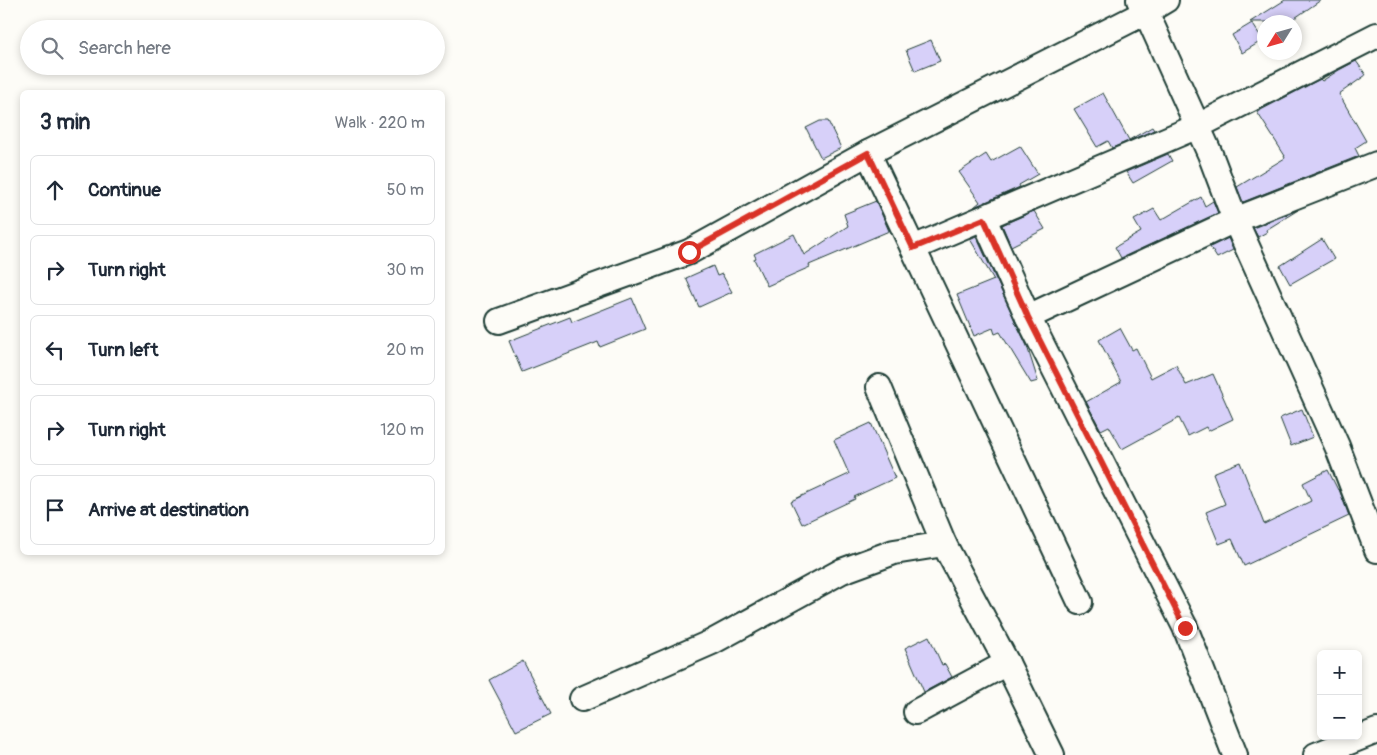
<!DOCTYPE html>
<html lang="en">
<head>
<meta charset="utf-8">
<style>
	:root { --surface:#fff; --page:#f2f2f3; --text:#1f2937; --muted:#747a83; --line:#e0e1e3 }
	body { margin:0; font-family:Pangolin,sans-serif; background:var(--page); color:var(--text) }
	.controls { position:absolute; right:15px; bottom:15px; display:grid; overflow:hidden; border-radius:8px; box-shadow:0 2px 8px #0003 }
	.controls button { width:45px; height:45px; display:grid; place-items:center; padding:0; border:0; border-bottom:1px solid var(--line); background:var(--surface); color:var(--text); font:25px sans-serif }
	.compass { position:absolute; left:1257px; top:15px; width:45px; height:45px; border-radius:50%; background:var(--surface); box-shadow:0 2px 8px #0003; rotate:233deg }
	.stop { position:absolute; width:15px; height:15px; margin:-11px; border:4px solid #d93025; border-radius:50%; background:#fff }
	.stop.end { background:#d93025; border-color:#fff; box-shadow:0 1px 5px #0008 }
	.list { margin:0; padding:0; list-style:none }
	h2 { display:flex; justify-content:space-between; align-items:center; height:65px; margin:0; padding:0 20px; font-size:21px }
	h2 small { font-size:16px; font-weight:400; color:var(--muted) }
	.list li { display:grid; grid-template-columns:32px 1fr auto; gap:15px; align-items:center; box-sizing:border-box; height:70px; margin:0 10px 10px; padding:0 10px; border:1px solid var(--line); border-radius:8px }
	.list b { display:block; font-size:19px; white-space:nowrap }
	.list em { font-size:16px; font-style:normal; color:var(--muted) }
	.icon { flex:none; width:28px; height:28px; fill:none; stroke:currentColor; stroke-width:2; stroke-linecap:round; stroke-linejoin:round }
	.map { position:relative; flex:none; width:1377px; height:755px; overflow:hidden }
	.search { position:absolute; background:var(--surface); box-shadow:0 2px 8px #0003; left:20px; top:20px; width:425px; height:55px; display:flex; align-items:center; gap:12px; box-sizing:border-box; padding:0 18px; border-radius:28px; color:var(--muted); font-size:19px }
	.panel { position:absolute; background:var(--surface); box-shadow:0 2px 8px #0003; left:20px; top:90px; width:425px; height:465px; border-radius:8px }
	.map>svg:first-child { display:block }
	.building { fill:#d7d0f9; stroke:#1f3d34 }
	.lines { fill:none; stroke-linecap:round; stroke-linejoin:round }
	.street-casing { stroke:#1f3d34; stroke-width:28 }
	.street { stroke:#fdfcf7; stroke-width:24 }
	.route { stroke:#d93025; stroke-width:6 }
</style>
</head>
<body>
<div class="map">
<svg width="1377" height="755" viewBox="0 0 1377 755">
	<rect width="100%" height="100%" fill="#fdfcf7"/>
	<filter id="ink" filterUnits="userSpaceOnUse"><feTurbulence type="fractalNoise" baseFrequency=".02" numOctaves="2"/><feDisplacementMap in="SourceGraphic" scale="10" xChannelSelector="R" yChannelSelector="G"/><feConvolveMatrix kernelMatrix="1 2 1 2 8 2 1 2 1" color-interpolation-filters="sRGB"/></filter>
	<g filter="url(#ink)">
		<!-- building -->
		<g class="building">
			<polygon points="1285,0 1321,0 1289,22 1250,22"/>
			<polygon points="1252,23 1263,40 1242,53 1232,35"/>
			<polygon points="931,40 940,61 915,71 906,50"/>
			<polygon points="1356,61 1366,75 1339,94 1366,141 1355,148 1359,156 1243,202 1237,187 1285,158 1284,156 1285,156 1257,112 1320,79 1322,81 1339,70"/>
			<polygon points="1103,93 1129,140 1152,127 1154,130 1112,148 1108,141 1097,147 1074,109"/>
			<polygon points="820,121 828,121 841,148 821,158 806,128"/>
			<polygon points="1020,146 1038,174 1019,185 1020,187 974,207 980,202 959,172 986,154 991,162"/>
			<polygon points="1168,154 1172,161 1133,183 1126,172"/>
			<polygon points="1201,197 1205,206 1213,201 1218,213 1121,258 1115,247 1141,232 1134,220 1154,209 1161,220"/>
			<polygon points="876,201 889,231 809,265 810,267 767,286 754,259 756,258 754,254 794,234 804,255 848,226 844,214"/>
			<polygon points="1298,210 1266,230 1267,232 1258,237 1253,228"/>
			<polygon points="1034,211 1045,229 1011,246 1002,225"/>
			<polygon points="976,236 1027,346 1038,381 1031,383 1000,332 995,334 993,328 974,336 957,295 994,280 970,239"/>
			<polygon points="1228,238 1233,250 1217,258 1210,247"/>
			<polygon points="1322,239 1334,259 1290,284 1280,266"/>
			<polygon points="713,266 717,276 722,274 732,292 699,307 686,278"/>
			<polygon points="632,298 645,329 600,347 598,342 522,372 509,341 570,317 572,322"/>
			<polygon points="1120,328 1132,350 1136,348 1151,378 1176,365 1186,385 1213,374 1233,419 1208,431 1206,427 1188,436 1179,418 1122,449 1109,426 1101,430 1086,402 1121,382 1099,340"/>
			<polygon points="1302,409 1313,437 1291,446 1280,418"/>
			<polygon points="871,423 895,478 854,497 855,499 802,524 791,501 849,474 834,440"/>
			<polygon points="1240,462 1264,524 1311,501 1303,483 1328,470 1338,490 1339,489 1349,516 1244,566 1232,539 1219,544 1206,512 1225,504 1213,473"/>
			<polygon points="929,636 942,665 945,664 952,677 924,692 905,648"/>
			<polygon points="523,661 551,714 516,731 489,680"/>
		</g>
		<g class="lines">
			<defs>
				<g id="street">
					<polyline points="1139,0 1146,12 1210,154 1235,220 1337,446 1377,550"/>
					<polyline points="868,153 1080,602"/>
					<polyline points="984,219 1028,317 1185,627 1235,755"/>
					<polyline points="913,248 1198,126 1377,35"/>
					<polyline points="1028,317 1235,220 1377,164"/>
					<polyline points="499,321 689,252 868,153 1146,12 1166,0"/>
					<polyline points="879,387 944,544 1007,663 1052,755"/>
					<polyline points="582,699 712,642 842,571 894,552 944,544"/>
					<polyline points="916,712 1007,663"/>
					<polyline points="1316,755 1377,731"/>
				</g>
			</defs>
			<!-- street casing -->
			<use href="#street" class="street-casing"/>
			<!-- street -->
			<use href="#street" class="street"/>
		</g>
	</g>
	<g class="lines" filter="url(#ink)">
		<!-- route -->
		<polyline class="route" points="689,252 868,153 913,248 984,219 1028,317 1185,628"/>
	</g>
</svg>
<div class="controls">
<button>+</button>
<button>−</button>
</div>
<svg class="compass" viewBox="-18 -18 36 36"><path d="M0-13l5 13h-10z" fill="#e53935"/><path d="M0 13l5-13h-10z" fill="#747a83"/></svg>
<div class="stop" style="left:689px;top:252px"></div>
<div class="stop end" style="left:1185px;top:628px"></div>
<div class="search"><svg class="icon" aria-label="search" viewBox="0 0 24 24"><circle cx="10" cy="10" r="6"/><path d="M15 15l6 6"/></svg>Search here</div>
<section class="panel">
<h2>3 min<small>Walk · 220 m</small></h2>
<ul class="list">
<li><svg class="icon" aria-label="ahead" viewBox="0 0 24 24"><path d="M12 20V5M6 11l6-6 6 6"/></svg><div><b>Continue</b></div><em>50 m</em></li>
<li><svg class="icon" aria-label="right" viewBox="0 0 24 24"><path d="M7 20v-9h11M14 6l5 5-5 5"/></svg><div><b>Turn right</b></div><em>30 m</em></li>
<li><svg class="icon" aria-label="left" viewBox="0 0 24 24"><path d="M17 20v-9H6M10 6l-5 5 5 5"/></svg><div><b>Turn left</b></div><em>20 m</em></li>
<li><svg class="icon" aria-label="right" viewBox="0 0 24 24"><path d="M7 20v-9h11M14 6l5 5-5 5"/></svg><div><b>Turn right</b></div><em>120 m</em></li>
<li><svg class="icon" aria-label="arrive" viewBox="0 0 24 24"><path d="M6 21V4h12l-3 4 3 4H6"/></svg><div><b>Arrive at destination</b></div></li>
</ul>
</section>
</div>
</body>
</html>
